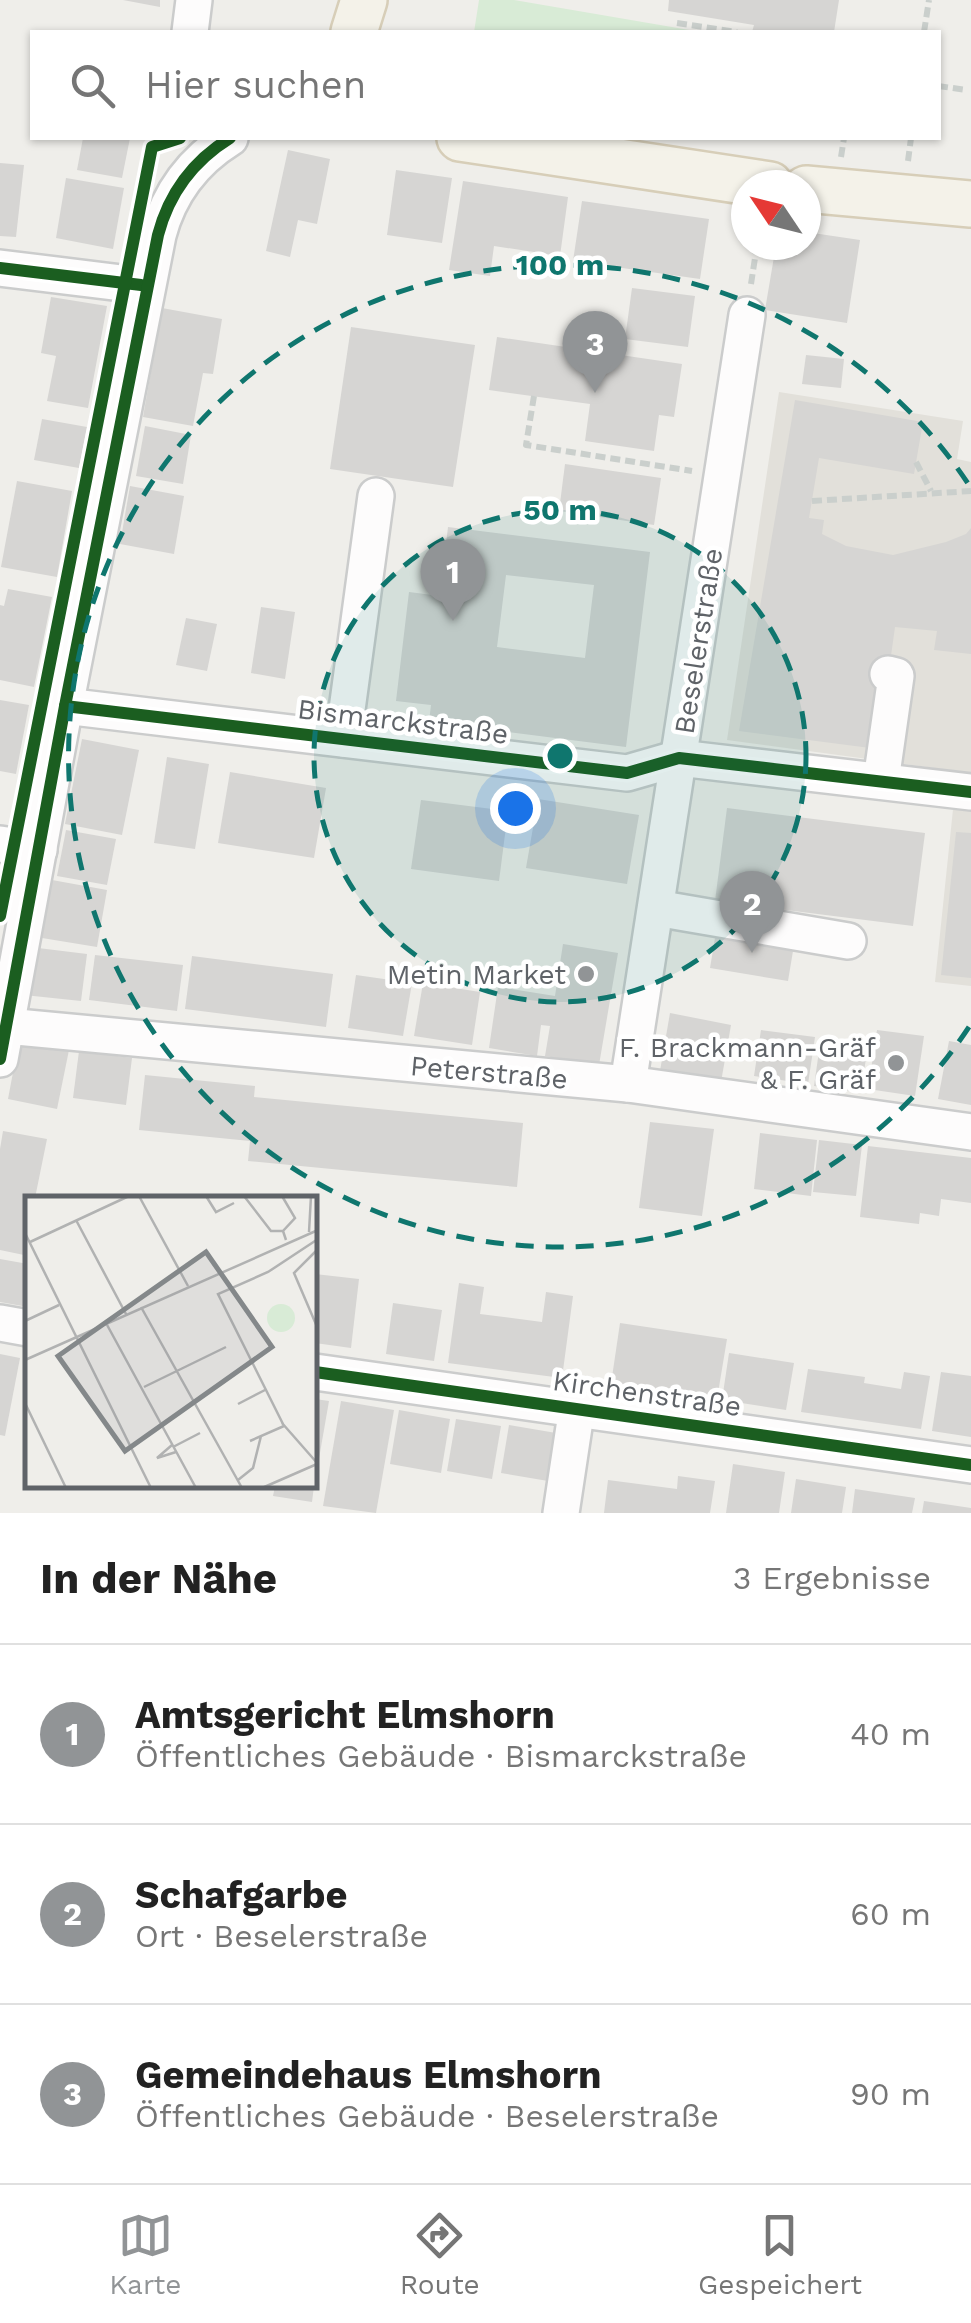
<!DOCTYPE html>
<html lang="de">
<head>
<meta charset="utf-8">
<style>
	:root { --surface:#fff; --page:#f2f2f2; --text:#222; --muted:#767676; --line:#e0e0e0; --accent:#919496 }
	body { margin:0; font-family:"Work Sans",sans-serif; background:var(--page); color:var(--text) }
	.compass { position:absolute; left:731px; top:170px; width:90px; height:90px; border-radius:50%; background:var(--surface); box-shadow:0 2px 8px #0004; rotate:305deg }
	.you { position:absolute; left:515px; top:808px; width:35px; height:35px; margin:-25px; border:8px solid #fff; border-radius:50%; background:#1a73e8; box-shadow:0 0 0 15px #1a73e833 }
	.badge { display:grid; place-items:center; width:65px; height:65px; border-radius:50%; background:var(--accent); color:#fff; font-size:32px; font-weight:700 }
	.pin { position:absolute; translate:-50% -82px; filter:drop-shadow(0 2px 5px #0008) }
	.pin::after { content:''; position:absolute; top:52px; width:35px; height:30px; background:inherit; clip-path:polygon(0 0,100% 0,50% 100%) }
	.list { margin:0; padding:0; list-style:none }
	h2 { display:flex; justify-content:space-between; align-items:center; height:130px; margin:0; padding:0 40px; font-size:42px }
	h2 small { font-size:32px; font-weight:400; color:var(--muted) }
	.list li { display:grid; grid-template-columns:65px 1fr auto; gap:30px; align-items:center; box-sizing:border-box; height:180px; padding:0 40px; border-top:2px solid var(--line) }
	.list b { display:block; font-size:38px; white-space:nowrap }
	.list p { margin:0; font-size:32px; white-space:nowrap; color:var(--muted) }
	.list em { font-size:32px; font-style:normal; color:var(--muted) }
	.icon { flex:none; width:55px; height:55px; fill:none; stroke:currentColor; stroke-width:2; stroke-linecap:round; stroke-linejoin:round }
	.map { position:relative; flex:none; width:971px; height:1513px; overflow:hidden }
	.search { position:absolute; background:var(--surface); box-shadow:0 2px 8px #0004; left:30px; right:30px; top:30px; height:110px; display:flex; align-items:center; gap:25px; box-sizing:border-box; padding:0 35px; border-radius:0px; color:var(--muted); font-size:38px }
	.sheet { height:670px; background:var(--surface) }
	nav { display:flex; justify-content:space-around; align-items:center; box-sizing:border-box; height:140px; border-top:2px solid var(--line); background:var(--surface); font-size:28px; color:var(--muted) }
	nav a { display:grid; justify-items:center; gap:5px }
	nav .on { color:var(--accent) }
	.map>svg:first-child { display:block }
	.education { fill:#e2e0da }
	.green { fill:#d8ebd6 }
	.building { fill:#d6d5d3; fill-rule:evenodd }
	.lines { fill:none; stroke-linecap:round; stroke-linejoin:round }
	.minor-casing { stroke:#cbcccc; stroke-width:40 }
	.major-casing { stroke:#d7ceb8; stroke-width:50 }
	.path { stroke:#cacfcc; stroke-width:6; stroke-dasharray:10 5; stroke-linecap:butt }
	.minor { stroke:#fdfcfc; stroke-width:35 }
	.major { stroke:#f4f2e9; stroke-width:45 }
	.cycleway-casing { stroke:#fff; stroke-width:19 }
	.cycleway { stroke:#1b5e20; stroke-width:12 }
	.ring { fill:none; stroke:#0f766e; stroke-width:5; stroke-dasharray:18 12 }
	.poi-dot { fill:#919496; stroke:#fff; stroke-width:4 }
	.labels { text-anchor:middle; stroke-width:9; stroke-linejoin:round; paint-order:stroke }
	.street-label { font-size:28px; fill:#5f6368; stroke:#fff }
	.poi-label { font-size:28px; fill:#5f6368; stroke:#fff; text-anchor:end }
	.inset-road { fill:none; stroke:#b1b2b2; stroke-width:2.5 }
	.view { fill:#84888a; fill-opacity:0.15; stroke:#84888a; stroke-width:5 }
	.inset-edge { fill:none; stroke:#5f6368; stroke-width:5 }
	.centre { fill:#0f766e; stroke:#fff; stroke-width:5 }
	.ring-label { font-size:30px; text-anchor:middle; font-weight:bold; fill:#0f766e; stroke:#fff; stroke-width:9; stroke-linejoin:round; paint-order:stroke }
</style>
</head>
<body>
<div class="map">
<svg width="971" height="1513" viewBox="0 0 971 1513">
	<rect width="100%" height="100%" fill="#efeeea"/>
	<!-- education -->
	<polygon class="education" points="779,392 963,421 957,459 971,462 971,986 935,982 957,771 727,740"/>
	<!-- green -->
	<polygon class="green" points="479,0 514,0 701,32 474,32"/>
	<!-- building -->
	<g class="building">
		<polygon points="123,0 160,0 160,7"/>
		<polygon points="669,0 839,0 834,32 752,32 754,25 668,11"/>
		<polygon points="83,138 130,138 122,178 77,170"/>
		<polygon points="288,150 330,159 317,224 298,220 290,257 266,251"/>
		<polygon points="0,163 24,165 16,237 0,236"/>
		<polygon points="396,170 452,178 442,243 387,235"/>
		<polygon points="66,178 124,188 113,249 56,238"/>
		<polygon points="463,181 568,197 560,256 494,246 490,276 449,270"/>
		<polygon points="582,201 709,219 700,279 573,261"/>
		<polygon points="806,232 860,240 847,323 765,310 776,245 806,245"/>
		<polygon points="632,288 695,296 688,347 625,339"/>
		<polygon points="51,297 107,306 88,408 47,401 56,356 41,353"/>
		<polygon points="162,308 222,319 213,374 203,373 193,426 143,417"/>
		<polygon points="351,327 475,345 453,487 330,469"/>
		<polygon points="497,337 682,364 674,417 659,415 654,451 585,441 590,404 489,390"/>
		<polygon points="806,355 844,359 841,388 802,384"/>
		<polygon points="795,400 923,422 914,474 819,458 809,518 824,520 822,534 846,546 893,555 946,542 966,534 971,528 971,654 934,650 937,631 895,627 878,749 739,731"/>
		<polygon points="42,419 87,427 79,468 34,460"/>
		<polygon points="145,426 191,435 183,484 136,476"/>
		<polygon points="565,464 661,478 654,525 559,511"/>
		<polygon points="17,481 72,491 57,577 1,567"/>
		<polygon points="130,486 184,496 174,554 120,544"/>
		<path d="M448 527 650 552 626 747 429 722 431 705 396 701 409 592 440 596ZM506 575 594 585 585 658 497 647Z"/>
		<polygon points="8,589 52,597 34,687 0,680 0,605 4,606"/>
		<polygon points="261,607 295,612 285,679 251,673"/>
		<polygon points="186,618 217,624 207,671 176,665"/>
		<polygon points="0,700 29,705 16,774 0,771"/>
		<polygon points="82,739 139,750 122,835 65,824"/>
		<polygon points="167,757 209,764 195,849 154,843"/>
		<polygon points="230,772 326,788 314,858 218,843"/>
		<polygon points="538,799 639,815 627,884 526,868"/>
		<polygon points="421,800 508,811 499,881 411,869"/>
		<polygon points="727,808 925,833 913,926 715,901"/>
		<polygon points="66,830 116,839 107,885 57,876"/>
		<polygon points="956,832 971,833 971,978 941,975"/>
		<polygon points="52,880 107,890 97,947 42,938"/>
		<polygon points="717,926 795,939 788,981 710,968"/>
		<polygon points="563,944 618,953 599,1065 545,1056 550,1026 541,1025 537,1056 489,1048 498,987 555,996"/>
		<polygon points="30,947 87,954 81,1001 24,995"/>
		<polygon points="95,955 183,965 177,1011 89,1000"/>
		<polygon points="192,956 333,974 326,1027 185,1009"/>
		<polygon points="356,975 412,983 403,1036 348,1028"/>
		<polygon points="423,983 480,992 472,1045 414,1036"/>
		<polygon points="670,1013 731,1025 721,1082 660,1071"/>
		<polygon points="761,1030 815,1037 808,1084 754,1076"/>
		<polygon points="877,1030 924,1036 915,1096 868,1089"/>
		<polygon points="821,1037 868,1044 861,1093 814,1086"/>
		<polygon points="19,1040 69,1050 57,1109 8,1099"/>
		<polygon points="949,1041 971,1045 971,1105 938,1099"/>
		<polygon points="79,1051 132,1058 126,1105 73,1098"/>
		<polygon points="145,1075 255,1086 254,1097 523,1123 517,1187 248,1161 250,1141 139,1130"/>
		<polygon points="650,1122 714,1129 702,1216 639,1208"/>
		<polygon points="3,1131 47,1139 35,1198 28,1198 24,1255 0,1250 0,1149"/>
		<polygon points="760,1133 817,1140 811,1196 754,1189"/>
		<polygon points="819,1140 862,1145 856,1196 813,1192"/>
		<polygon points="868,1146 971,1158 971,1203 941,1199 939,1216 920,1213 919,1224 860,1217"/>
		<polygon points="0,1259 28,1264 28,1307 0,1302"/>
		<polygon points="315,1274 359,1279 351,1348 315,1343"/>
		<polygon points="459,1283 484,1287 480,1314 542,1322 546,1292 573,1296 562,1378 448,1363"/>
		<polygon points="393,1303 442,1310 434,1361 386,1354"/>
		<polygon points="620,1323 727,1339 717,1399 611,1384"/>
		<polygon points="729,1353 794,1363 786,1410 722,1400"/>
		<polygon points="0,1354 20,1358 5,1436 0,1435"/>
		<polygon points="808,1369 865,1377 864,1383 901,1389 904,1372 930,1376 921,1429 801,1412"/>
		<polygon points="941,1372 971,1376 971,1437 932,1431"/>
		<polygon points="315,1399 329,1401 317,1470 315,1470"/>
		<polygon points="341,1401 394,1410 376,1513 323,1506"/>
		<polygon points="399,1410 450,1419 441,1473 390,1464"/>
		<polygon points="456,1419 501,1426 492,1479 447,1471"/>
		<polygon points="509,1425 562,1434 554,1482 501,1473"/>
		<polygon points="733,1464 785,1472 779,1513 726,1513"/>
		<polygon points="678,1476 715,1481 710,1513 604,1513 608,1480 677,1489"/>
		<polygon points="796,1479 846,1487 842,1513 791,1513"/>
		<polygon points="275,1486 314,1486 312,1502 273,1496"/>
		<polygon points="855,1489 915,1498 912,1513 852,1513"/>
		<polygon points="924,1501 971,1508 971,1513 922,1513"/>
	</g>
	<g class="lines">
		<defs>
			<g id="minor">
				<polyline points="190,32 194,0"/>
				<polyline points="0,268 146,286"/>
				<polyline points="65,706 627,773 679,758 971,792"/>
				<polyline points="343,739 376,496"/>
				<polyline points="881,781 896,676 888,674"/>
				<polyline points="0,844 39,850"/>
				<polyline points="656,908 848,941"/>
				<polyline points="6,1026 628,1084 971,1132"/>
				<path d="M0 1059 65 706 158 235C169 193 193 161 230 138"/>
				<polyline points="628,1084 747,315"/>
				<polyline points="0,1323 28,1328"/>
				<polyline points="315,1372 971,1465"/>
				<polyline points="561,1513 577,1407"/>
			</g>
			<g id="major">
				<polyline points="354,32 364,0"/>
				<polyline points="460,138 770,185"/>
				<polyline points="806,189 971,204"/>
			</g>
		</defs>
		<!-- minor casing -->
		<use href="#minor" class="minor-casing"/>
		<!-- major casing -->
		<use href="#major" class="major-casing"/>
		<!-- path -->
		<g class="path">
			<polyline points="677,23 737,32"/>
			<polyline points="924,32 929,0"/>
			<polyline points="938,86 967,90"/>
			<polyline points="841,157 844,138"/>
			<polyline points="908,161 911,138"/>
			<polyline points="751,284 757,245"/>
			<polyline points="534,396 526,445 692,471"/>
			<polyline points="916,462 931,491"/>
			<polyline points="812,501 971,491"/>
		</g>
		<!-- minor -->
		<use href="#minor" class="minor"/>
		<!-- major -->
		<use href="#major" class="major"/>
		<defs>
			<g id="cycleway">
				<polyline points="0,268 141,285"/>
				<polyline points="65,706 627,773 679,758 971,792"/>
				<polyline points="0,916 152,147 180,138"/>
				<path d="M0 1059 65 706 158 235C169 193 193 161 230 138"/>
				<polyline points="315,1372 971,1465"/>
			</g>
		</defs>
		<!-- cycleway casing -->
		<use href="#cycleway" class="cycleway-casing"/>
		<!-- cycleway -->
		<use href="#cycleway" class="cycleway"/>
	</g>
	<!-- distance rings -->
	<circle cx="560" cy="756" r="246" fill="#0f766e" fill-opacity=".12"/>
	<g class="ring">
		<circle cx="560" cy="756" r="246"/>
		<path d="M969 1027A491 491 0 1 1 969 485"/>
	</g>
	<!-- markers -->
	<g class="poi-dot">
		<circle cx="586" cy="974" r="10"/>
		<circle cx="896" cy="1063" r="10"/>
	</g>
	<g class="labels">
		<!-- street labels -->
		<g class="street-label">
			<text transform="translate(698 641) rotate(-81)" y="10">Beselerstraße</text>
			<text transform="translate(403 721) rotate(7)" y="10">Bismarckstraße</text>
			<text transform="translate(489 1072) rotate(5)" y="10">Peterstraße</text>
			<text transform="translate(647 1393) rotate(8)" y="10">Kirchenstraße</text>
		</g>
		<!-- poi labels -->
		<g class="poi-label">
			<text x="566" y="984">Metin Market</text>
			<text x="876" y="1057">F. Brackmann-Gräf<tspan x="876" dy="32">&amp; F. Gräf</tspan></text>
		</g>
	</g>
	<!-- overview -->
	<g transform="translate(25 1196)">
		<rect width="292" height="292" fill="#efeeea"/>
		<path d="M242 122a14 14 0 1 1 28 0a14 14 0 1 1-28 0Z" fill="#d8ebd6"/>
		<path class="inset-road" d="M114 0 163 90M181 0 191 16 209 7M219 0 246 35H258M257 0 270 22 258 35 261 44M51 24 101 118M284 36 286 0M0 37 126 292M5 46 104 0M293 53 269 77 293 133M116 111 217 292M0 125 34 109M81 127 171 292M0 164 293 34M119 191 201 151M0 207 41 292M213 208 240 194M257 227 293 268M259 230 193 98 243 76 293 43M225 245 259 230M147 249 132 262 151 256M148 251 175 237M213 284 228 272 236 240M237 292 292 268"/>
		<path class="view" d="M181 56 247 151 100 255 33 160Z"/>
		<rect width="292" height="292" class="inset-edge"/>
	</g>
	<circle cx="560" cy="756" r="15" class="centre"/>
	<g class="ring-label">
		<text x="560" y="275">100 m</text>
		<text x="560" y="520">50 m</text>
	</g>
</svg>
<svg class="compass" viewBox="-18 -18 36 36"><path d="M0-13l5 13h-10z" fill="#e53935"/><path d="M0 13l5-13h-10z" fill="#767676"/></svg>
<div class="you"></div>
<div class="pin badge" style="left:453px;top:621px">1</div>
<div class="pin badge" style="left:752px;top:953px">2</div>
<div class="pin badge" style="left:595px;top:393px">3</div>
<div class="search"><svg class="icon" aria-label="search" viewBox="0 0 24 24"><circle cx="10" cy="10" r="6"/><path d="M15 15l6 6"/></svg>Hier suchen</div>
</div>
<section class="sheet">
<h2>In der Nähe<small>3 Ergebnisse</small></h2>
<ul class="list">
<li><span class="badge">1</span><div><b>Amtsgericht Elmshorn</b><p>Öffentliches Gebäude · Bismarckstraße</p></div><em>40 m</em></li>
<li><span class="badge">2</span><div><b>Schafgarbe</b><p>Ort · Beselerstraße</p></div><em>60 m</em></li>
<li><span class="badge">3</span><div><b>Gemeindehaus Elmshorn</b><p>Öffentliches Gebäude · Beselerstraße</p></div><em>90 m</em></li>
</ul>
</section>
<nav>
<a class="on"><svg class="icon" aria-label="map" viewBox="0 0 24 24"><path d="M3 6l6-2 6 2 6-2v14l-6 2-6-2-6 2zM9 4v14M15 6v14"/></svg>Karte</a>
<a><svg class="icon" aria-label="directions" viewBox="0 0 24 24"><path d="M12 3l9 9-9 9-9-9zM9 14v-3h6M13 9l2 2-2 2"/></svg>Route</a>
<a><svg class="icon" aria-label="saved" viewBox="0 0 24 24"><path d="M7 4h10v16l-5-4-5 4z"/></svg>Gespeichert</a>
</nav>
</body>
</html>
